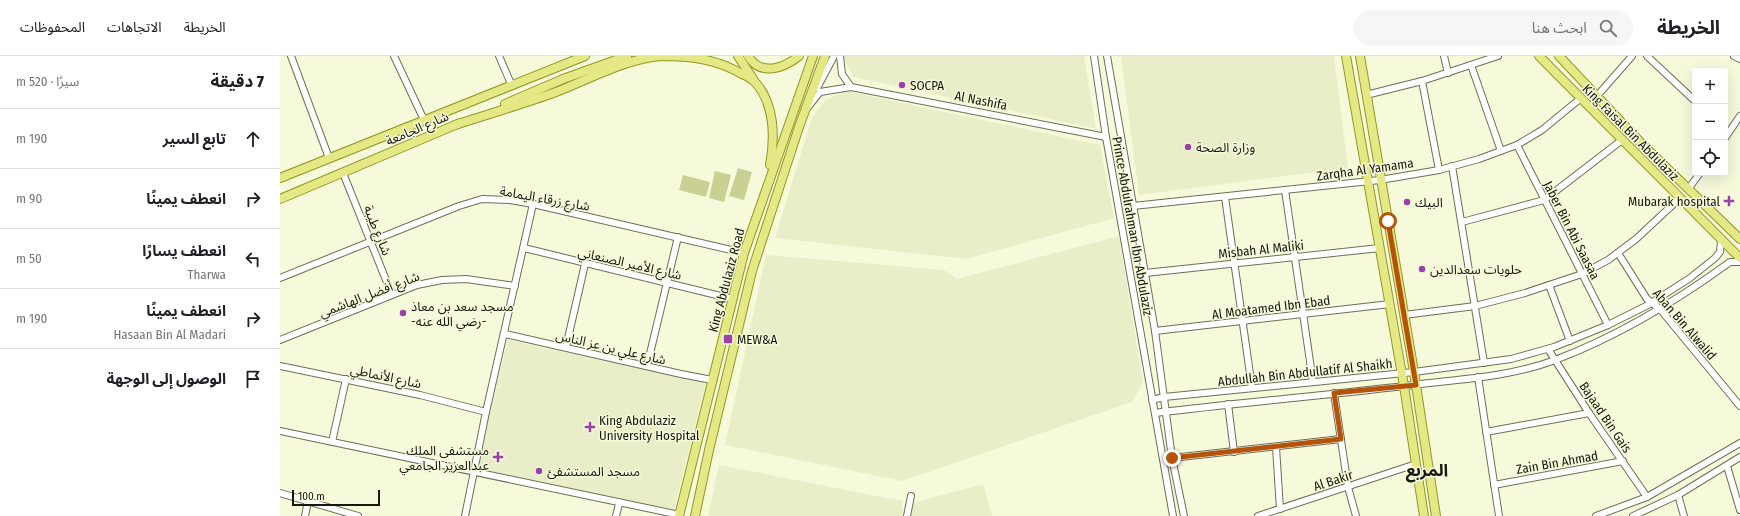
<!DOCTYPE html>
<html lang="ar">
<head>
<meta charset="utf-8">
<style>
	:root { --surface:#fff; --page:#f6f6f6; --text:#202124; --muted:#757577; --line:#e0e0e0 }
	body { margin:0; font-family:"Fira Sans Condensed","Noto Sans Arabic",sans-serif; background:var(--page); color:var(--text); direction:rtl }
	.controls { position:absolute; right:12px; top:12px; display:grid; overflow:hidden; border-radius:4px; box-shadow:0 4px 16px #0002 }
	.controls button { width:36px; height:36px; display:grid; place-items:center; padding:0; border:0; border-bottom:1px solid var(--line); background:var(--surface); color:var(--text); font:20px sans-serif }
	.scale { position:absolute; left:12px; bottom:10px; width:88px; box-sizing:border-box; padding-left:4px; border:2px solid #17180d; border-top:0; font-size:11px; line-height:14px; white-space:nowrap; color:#17180d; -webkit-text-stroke:3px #f6fadb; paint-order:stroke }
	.stop { position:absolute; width:12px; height:12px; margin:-9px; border:3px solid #b45309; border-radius:50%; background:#fff }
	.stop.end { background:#b45309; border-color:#fff; box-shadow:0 1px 4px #0008 }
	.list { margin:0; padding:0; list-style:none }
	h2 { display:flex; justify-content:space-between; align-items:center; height:52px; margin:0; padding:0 16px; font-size:17px }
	h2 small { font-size:13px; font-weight:400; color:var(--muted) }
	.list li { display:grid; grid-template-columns:26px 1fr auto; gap:12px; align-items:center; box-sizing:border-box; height:60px; padding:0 16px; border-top:1px solid var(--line) }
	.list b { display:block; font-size:15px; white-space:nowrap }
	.list p { margin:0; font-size:13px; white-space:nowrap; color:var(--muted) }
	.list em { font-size:13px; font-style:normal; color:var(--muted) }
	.icon { flex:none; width:22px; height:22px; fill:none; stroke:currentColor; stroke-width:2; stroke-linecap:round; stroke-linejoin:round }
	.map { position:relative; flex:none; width:1460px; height:460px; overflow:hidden; direction:ltr }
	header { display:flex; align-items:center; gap:24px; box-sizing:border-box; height:56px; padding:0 20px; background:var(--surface); border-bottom:1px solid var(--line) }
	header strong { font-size:19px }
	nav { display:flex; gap:22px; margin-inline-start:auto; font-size:14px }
	.search { width:280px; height:36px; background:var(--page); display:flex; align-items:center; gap:10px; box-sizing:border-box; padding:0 14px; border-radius:22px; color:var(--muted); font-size:15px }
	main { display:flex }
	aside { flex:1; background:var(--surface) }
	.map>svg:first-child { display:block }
	.built { fill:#eaeec8 }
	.grass { fill:#cad093 }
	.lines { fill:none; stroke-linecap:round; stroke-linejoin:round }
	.minor-casing { stroke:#6d6f55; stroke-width:8 }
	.major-casing { stroke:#919726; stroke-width:10 }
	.minor { stroke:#fff; stroke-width:6 }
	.major { stroke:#e4e985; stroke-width:8 }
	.route { stroke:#b45309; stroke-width:5 }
	.poi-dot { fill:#9c3fa9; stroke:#f6fadb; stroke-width:1.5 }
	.labels { text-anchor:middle; stroke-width:3; stroke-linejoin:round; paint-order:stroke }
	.poi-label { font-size:13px; fill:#17180d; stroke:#f6fadb; text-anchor:start }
	.street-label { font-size:13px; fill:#17180d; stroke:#f6fadb }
	.district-label { font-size:17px; font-weight:bold; fill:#17180d; stroke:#f6fadb }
</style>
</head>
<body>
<header>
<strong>الخريطة</strong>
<div class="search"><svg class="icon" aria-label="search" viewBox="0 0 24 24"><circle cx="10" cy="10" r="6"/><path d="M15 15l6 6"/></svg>ابحث هنا</div>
<nav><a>الخريطة</a><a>الاتجاهات</a><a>المحفوظات</a></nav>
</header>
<main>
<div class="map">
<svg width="1460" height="460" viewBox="0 0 1460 460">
	<rect width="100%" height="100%" fill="#f6fadb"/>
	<!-- built -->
	<g class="built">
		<polygon points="565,0 804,0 816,73 574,21 563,2"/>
		<polygon points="841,0 1054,0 1068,112 859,139"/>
		<polygon points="566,35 820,89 834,162 686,203 495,182 532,61 546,44"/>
		<polygon points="839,180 863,327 852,346 622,425 445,389 486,199 664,214 677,223"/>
		<polygon points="228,284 426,326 394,453 195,416"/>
		<polygon points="439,409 622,445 623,460 428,460"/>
		<polygon points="703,428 712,460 629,460 633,447"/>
	</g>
	<!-- grass -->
	<g class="grass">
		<polygon points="458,112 472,116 464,144 449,140"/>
		<polygon points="435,115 451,119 444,146 429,142"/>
		<polygon points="403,119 430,126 426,141 399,134"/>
	</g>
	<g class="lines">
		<defs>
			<g id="minor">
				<polyline points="11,0 49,102"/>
				<polyline points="114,0 144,64"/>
				<polyline points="219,0 232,30"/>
				<polyline points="560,0 562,18 571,31"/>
				<polyline points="814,0 826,81 893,460"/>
				<polyline points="827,0 875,275 892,402 904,460"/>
				<polyline points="1164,0 1168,17"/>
				<polyline points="1367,0 1415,45"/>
				<polyline points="1454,0 1460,3"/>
				<polyline points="1191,9 1221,95"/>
				<polyline points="1142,25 1159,114"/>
				<polyline points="537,32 554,0"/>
				<polyline points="1086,39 1142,25 1218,0"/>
				<polyline points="1317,40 1352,0"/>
				<polyline points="528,51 540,36 571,31 826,81"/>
				<polyline points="1445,82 1460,60"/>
				<polyline points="1237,89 1328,269"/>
				<polyline points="1172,110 1204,307"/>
				<polyline points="63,117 112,239"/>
				<polyline points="1409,132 1420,117"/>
				<polyline points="1005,134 1033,326"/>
				<polyline points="945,141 972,332"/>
				<polyline points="853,150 1100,124 1159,114 1199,103 1237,89 1262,74 1301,42"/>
				<polyline points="1182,166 1264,144 1342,84"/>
				<polyline points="244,192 453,243"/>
				<polyline points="1338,197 1367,243 1380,253 1460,350"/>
				<polyline points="865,217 1100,192"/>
				<polyline points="0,222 179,150 202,143 230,144 253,148 464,197"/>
				<polyline points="1269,229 1290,285"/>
				<polyline points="1124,259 1195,250 1245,237 1302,218 1328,204 1356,183 1400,142"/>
				<polyline points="875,275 1110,248"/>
				<polyline points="225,278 401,318 432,324"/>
				<polyline points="0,284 137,229 162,224 186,223 235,230"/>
				<polyline points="286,291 305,208"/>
				<polyline points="1268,293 1309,357 1367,441"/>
				<polyline points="0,310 140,339 206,356"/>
				<polyline points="367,310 398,181"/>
				<polyline points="1198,321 1219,460"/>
				<polyline points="1054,337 1068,431 1076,460"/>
				<polyline points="872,344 884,341 1134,316 1231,303 1274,291 1328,269 1368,249 1410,222 1435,202 1440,196 1441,184"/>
				<polyline points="948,348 954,396"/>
				<path d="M875 357C964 346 1052 339 1141 328 1185 323 1233 320 1275 304 1339 280 1395 246 1450 206H1460"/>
				<polyline points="0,375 400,459"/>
				<polyline points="1206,376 1309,357"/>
				<polyline points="52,386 66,323"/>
				<polyline points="996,391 1000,453"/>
				<polyline points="892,402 1061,383"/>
				<polyline points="1447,410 1460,454"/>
				<polyline points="1214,429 1343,405"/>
				<polyline points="0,437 78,460"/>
				<polyline points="1398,439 1404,460"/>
				<polyline points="25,460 28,445"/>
				<polyline points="185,460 206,356 253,148"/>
				<polyline points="336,460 339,448"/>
				<polyline points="627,460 631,440"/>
				<polyline points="978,460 1136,408"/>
				<polyline points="1316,460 1367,441 1460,387"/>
				<polyline points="1353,460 1398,439 1460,401"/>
			</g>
			<g id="major">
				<polyline points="458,0 473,23"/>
				<path d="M468 0C481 21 504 12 519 0"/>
				<polyline points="1066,0 1124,330 1144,460"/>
				<polyline points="1080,0 1134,316 1156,460"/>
				<polyline points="1259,0 1460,202"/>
				<polyline points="1279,0 1361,87 1460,183"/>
				<polyline points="225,48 283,23 347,0"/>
				<path d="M175 69C209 58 243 48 276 36 307 24 348 2 381 0 411 0 436 3 462 18 467 20 472 23 475 26 495 48 495 82 490 109"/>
				<polyline points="0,122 305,0"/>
				<polyline points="0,143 180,67"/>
				<polyline points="399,460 464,197 533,0"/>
				<polyline points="415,460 429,394 472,215 519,71 545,0"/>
			</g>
		</defs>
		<!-- minor casing -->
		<use href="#minor" class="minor-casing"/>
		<!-- major casing -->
		<use href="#major" class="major-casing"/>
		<!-- minor -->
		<use href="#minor" class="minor"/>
		<!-- major -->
		<use href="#major" class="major"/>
	</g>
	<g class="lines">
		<!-- route -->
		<polyline class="route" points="892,402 1061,383 1054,337 1136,329 1108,165"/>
	</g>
	<!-- markers -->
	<g class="poi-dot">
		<circle cx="622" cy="29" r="4"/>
		<circle cx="908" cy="91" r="4"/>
		<path d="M1447 139h4v4h4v4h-4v4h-4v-4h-4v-4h4z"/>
		<circle cx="1127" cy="146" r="4"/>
		<circle cx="1142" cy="213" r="4"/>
		<circle cx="123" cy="257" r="4"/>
		<rect x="443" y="278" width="10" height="10" rx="2"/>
		<path d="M308 365h4v4h4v4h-4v4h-4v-4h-4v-4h4z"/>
		<path d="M216 395h4v4h4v4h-4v4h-4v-4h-4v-4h4z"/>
		<circle cx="259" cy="415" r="4"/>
	</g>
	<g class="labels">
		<!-- poi labels -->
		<g class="poi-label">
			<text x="630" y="34">SOCPA</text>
			<text x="916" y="96">وزارة الصحة</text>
			<text x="1440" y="150" text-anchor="end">Mubarak hospital</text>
			<text x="1135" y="151">البيك</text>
			<text x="1150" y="218">حلويات سعدالدين</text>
			<text x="131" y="255">مسجد سعد بن معاذ<tspan x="131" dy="15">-رضي الله عنه-</tspan></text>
			<text x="457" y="288">MEW&amp;A</text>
			<text x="319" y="369">King Abdulaziz<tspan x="319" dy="15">University Hospital</tspan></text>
			<text x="209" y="399" text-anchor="end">مستشفى الملك<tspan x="209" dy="15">عبدالعزيز الجامعي</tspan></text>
			<text x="267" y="420">مسجد المستشفئ</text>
		</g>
		<!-- street labels -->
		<g class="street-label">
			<text transform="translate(701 44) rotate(11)" y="5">Al Nashifa</text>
			<text transform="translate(137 72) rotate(-23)" y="5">شارع الجامعة</text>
			<text transform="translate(1351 76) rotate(45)" y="5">King Faisal Bin Abdulaziz</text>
			<text transform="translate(1085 113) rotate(-8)" y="5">Zarqha Al Yamama</text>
			<text transform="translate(265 142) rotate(10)" y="5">شارع زرقاء اليمامة</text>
			<text transform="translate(853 170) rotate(80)" y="5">Prince Abdulrahman Ibn Abdulaziz</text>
			<text transform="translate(98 174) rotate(68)" y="5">شارع طيبة</text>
			<text transform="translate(1292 174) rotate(63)" y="5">Jaber Bin Abi Saasaa</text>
			<text transform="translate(981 193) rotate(-6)" y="5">Misbah Al Maliki</text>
			<text transform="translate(350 207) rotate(13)" y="5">شارع الأمير الصنعاني</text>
			<text transform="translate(446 224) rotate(-75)" y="5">King Abdulaziz Road</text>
			<text transform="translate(89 238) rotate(-21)" y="5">شارع أفضل الهاشمي</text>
			<text transform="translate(991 251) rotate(-7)" y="5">Al Moatamed Ibn Ebad</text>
			<text transform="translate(1405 268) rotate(49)" y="5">Aban Bin Alwalid</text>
			<text transform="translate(331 291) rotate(13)" y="5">شارع علي بن عز الناس</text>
			<text transform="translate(1025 316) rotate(-6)" y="5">Abdullah Bin Abdullatif Al Shaikh</text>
			<text transform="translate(106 320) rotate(12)" y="5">شارع الأنماطي</text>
			<text transform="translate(1326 361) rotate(56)" y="5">Bajaad Bin Gais</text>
			<text transform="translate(1277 406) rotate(-10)" y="5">Zain Bin Ahmad</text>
			<text transform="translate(1053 424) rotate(-18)" y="5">Al Bakir</text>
		</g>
		<!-- district labels -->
		<g class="district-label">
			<text x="1147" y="420">المربع</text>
		</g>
	</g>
</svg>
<div class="controls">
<button>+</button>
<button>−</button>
<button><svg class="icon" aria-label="locate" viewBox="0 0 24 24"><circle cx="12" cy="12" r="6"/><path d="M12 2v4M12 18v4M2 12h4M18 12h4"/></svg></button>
</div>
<div class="scale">100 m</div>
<div class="stop" style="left:1108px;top:165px"></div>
<div class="stop end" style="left:892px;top:402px"></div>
</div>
<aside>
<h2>7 دقيقة<small>سيرًا · 520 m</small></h2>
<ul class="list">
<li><svg class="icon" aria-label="ahead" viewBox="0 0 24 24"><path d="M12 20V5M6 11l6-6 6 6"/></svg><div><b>تابع السير</b></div><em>190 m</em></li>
<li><svg class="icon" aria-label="right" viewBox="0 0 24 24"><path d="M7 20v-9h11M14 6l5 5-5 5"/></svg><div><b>انعطف يمينًا</b></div><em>90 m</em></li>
<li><svg class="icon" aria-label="left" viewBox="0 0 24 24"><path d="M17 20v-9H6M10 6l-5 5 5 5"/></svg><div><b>انعطف يسارًا</b><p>Tharwa</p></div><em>50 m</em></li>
<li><svg class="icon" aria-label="right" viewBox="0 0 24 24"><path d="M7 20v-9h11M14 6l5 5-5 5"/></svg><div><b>انعطف يمينًا</b><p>Hasaan Bin Al Madari</p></div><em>190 m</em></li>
<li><svg class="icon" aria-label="arrive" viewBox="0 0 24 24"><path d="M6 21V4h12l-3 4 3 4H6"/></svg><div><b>الوصول إلى الوجهة</b></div></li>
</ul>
</aside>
</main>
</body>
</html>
